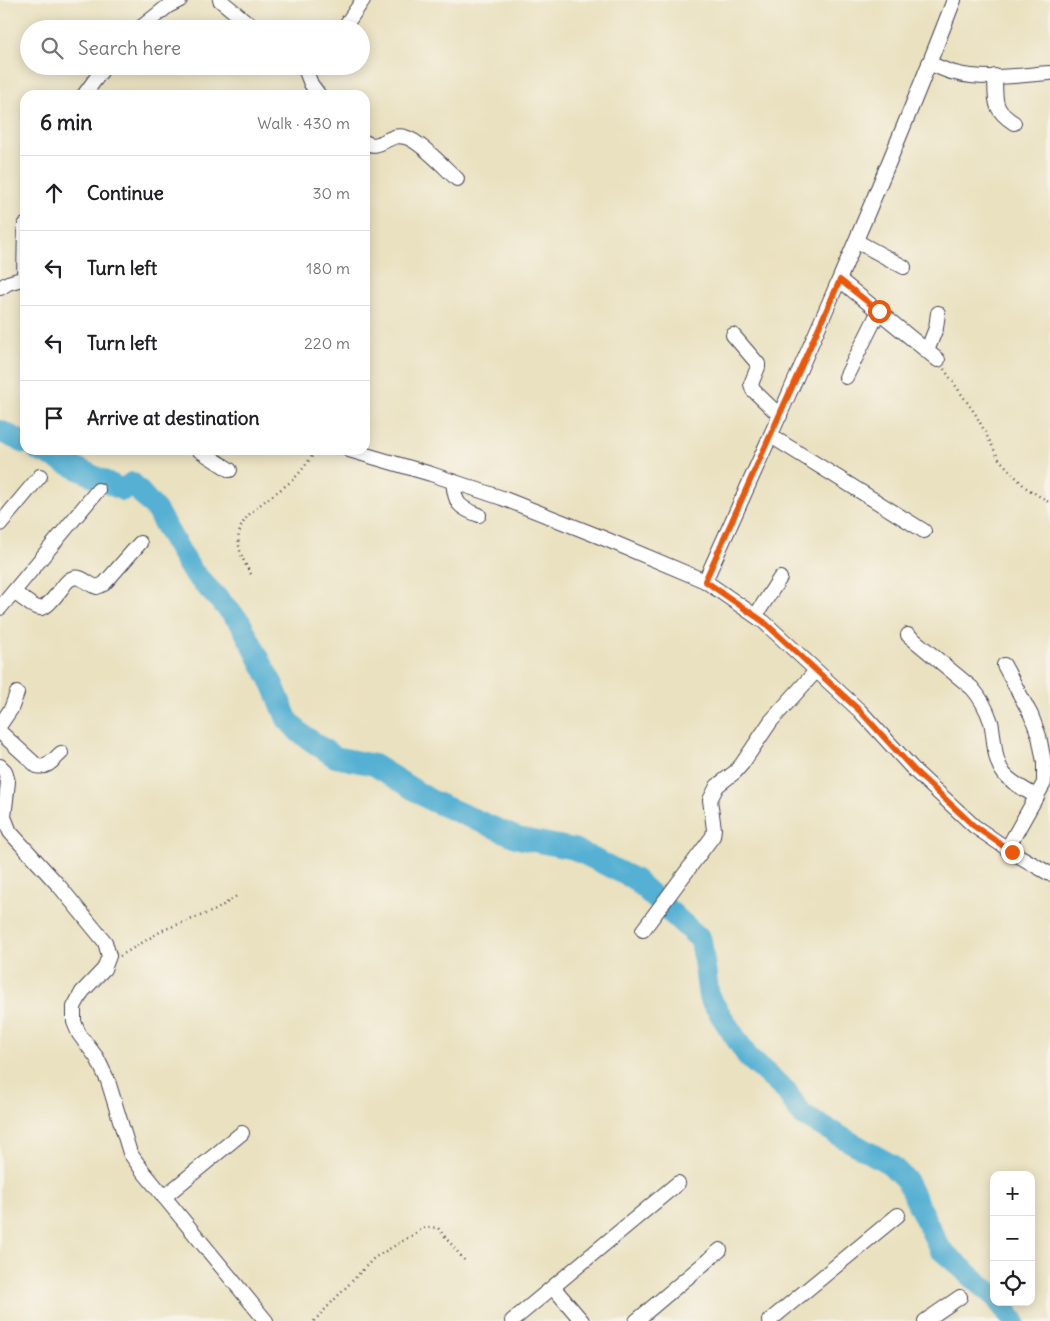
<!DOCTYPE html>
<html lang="en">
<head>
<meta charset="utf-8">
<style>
	:root { --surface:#fff; --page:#f6f6f6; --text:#202124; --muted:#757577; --line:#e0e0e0 }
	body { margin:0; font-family:Delius,sans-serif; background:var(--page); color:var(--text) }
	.controls { position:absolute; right:15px; bottom:15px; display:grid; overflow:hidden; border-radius:10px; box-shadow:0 2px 12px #0003 }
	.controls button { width:45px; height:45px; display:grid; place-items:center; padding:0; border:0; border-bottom:1px solid var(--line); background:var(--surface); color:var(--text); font:25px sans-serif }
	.stop { position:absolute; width:15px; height:15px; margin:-11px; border:4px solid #ea580c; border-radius:50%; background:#fff }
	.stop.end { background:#ea580c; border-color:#fff; box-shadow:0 1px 5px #0008 }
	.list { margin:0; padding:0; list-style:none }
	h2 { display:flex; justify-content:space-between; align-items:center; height:65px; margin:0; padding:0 20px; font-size:21px }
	h2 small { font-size:16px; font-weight:400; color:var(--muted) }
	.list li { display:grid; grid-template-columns:32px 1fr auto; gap:15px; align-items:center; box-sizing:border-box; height:75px; padding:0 20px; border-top:1px solid var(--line) }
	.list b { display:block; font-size:19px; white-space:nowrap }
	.list em { font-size:16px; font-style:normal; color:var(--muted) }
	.icon { flex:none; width:28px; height:28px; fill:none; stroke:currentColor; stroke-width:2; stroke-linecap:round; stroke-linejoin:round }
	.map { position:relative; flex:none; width:1050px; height:1321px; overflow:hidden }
	.search { position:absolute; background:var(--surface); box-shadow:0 2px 12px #0003; left:20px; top:20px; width:350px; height:55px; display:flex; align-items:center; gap:12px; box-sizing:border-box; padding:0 18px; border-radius:28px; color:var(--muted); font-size:19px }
	.panel { position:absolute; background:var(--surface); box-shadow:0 2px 12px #0003; left:20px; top:90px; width:350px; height:365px; border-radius:15px }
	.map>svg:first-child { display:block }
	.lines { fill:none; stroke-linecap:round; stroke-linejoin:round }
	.river { stroke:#55b0d3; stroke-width:22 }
	.minor-casing { stroke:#403f4f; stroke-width:16 }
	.path { stroke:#403f4f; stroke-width:2.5; stroke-dasharray:1 4; stroke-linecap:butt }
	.minor { stroke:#fff; stroke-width:14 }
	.route { stroke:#ea580c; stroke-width:6 }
</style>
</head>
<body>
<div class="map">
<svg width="1050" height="1321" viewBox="0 0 1050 1321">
	<rect width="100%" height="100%" fill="#f7f3e8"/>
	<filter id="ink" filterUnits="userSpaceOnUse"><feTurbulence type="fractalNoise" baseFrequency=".02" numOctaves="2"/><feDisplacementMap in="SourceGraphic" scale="10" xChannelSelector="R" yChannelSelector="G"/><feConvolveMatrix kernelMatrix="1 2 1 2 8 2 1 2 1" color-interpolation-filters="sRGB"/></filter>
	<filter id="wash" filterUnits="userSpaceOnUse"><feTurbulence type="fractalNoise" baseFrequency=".0096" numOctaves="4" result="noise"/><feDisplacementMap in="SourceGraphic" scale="20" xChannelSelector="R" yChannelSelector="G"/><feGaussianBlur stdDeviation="1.12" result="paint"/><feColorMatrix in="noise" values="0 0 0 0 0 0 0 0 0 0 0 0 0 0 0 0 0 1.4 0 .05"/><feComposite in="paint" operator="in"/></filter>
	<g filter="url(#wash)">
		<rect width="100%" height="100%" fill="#eae1c0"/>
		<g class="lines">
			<!-- river -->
			<g class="river">
				<polyline points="0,431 25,443"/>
				<polyline points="38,450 123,490 132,483 156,510 191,570 240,622 273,685 287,719 300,733 335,757 374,765 432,801 518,838 574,849 634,879 701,940 709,997 748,1057 786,1091 802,1115 890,1164 906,1180 940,1249 994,1296"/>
				<polyline points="999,1302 1014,1321"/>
			</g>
		</g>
	</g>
	<g filter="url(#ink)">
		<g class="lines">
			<defs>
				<g id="minor">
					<polyline points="220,0 255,29"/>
					<polyline points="139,29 168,6 180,0"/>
					<polyline points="343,29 363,0"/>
					<path d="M929 63C938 67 946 71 955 73 985 81 1020 75 1050 73"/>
					<polyline points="304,66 311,84 319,95"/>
					<path d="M995 76C996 100 992 109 1014 123"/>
					<polyline points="84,95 105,66"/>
					<path d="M365 142C380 152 388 132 405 137 419 140 446 169 457 179"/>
					<polyline points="856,241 904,267"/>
					<polyline points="24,278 25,225"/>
					<polyline points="840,280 938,360"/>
					<polyline points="0,288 8,283 25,278"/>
					<polyline points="733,335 758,364 758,367 751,384 753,390 780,416"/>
					<polyline points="927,351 936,328 938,313"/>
					<polyline points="846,377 879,311"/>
					<polyline points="771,436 924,531"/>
					<polyline points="199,450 230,470"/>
					<polyline points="349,450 431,474 502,498 603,538 705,581 764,622 860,711 915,771 974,826 1012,852 1050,874"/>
					<path d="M453 481C455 504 458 507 479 515"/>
					<polyline points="0,524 40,476"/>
					<path d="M705 581C792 389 878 197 954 0"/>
					<path d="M14 592C41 612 40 616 62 588 65 584 68 579 73 578 81 575 89 585 97 587L104 584 140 543"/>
					<polyline points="0,608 98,490"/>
					<polyline points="756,615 780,578"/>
					<path d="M908 635 972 688C981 698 987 710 991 722 995 739 993 761 1005 775 1013 784 1026 790 1037 797"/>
					<polyline points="1004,665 1031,715 1039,736 1044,762 1044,783 1007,849"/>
					<polyline points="0,725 11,709 17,693"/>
					<path d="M0 732 37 766C47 769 54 759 61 753"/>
					<polyline points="0,766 5,771 8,782 4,817 10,832 60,887 105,942 109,956 104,969 82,992 74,1007 74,1022 79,1034 97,1058 108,1081 130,1153 142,1170 266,1321"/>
					<polyline points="643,930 713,836 714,829 710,800 717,786 735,772 742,764 771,721 816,671"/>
					<polyline points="164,1197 242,1133"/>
					<polyline points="553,1287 582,1321"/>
					<polyline points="512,1321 678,1183"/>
					<polyline points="636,1321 720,1250"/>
					<polyline points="769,1321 898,1215"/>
					<polyline points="925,1321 960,1297"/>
				</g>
			</defs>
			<!-- minor casing -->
			<use href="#minor" class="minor-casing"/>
			<!-- path -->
			<g class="path">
				<polyline points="944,369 976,415 999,459 1025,487 1050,503"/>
				<path d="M251 574C219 523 254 511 289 483 300 474 308 462 316 450"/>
				<polyline points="120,956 163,930 216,910 238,895"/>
				<polyline points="314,1321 374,1258 426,1227 438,1228 465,1261"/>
			</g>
			<!-- minor -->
			<use href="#minor" class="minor"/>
		</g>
	</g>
	<g class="lines" filter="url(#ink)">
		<!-- route -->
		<polyline class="route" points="879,311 840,280 705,581 764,622 860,711 915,771 974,826 1012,852"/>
	</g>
</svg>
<div class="controls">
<button>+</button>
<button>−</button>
<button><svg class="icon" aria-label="locate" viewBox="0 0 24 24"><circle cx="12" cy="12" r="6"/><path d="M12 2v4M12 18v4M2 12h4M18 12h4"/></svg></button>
</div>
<div class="stop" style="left:879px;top:311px"></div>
<div class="stop end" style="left:1012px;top:852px"></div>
<div class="search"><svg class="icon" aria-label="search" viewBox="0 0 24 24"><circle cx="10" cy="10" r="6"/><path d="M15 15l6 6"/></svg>Search here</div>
<section class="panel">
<h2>6 min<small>Walk · 430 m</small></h2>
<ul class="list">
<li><svg class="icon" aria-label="ahead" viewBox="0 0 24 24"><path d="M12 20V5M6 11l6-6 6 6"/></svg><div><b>Continue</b></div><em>30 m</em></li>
<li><svg class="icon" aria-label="left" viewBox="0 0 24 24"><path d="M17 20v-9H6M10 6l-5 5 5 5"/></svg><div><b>Turn left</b></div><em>180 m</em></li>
<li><svg class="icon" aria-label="left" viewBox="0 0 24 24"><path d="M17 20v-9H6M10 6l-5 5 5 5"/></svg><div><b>Turn left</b></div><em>220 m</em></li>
<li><svg class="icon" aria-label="arrive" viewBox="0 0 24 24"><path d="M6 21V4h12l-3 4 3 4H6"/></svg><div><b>Arrive at destination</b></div></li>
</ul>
</section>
</div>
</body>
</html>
